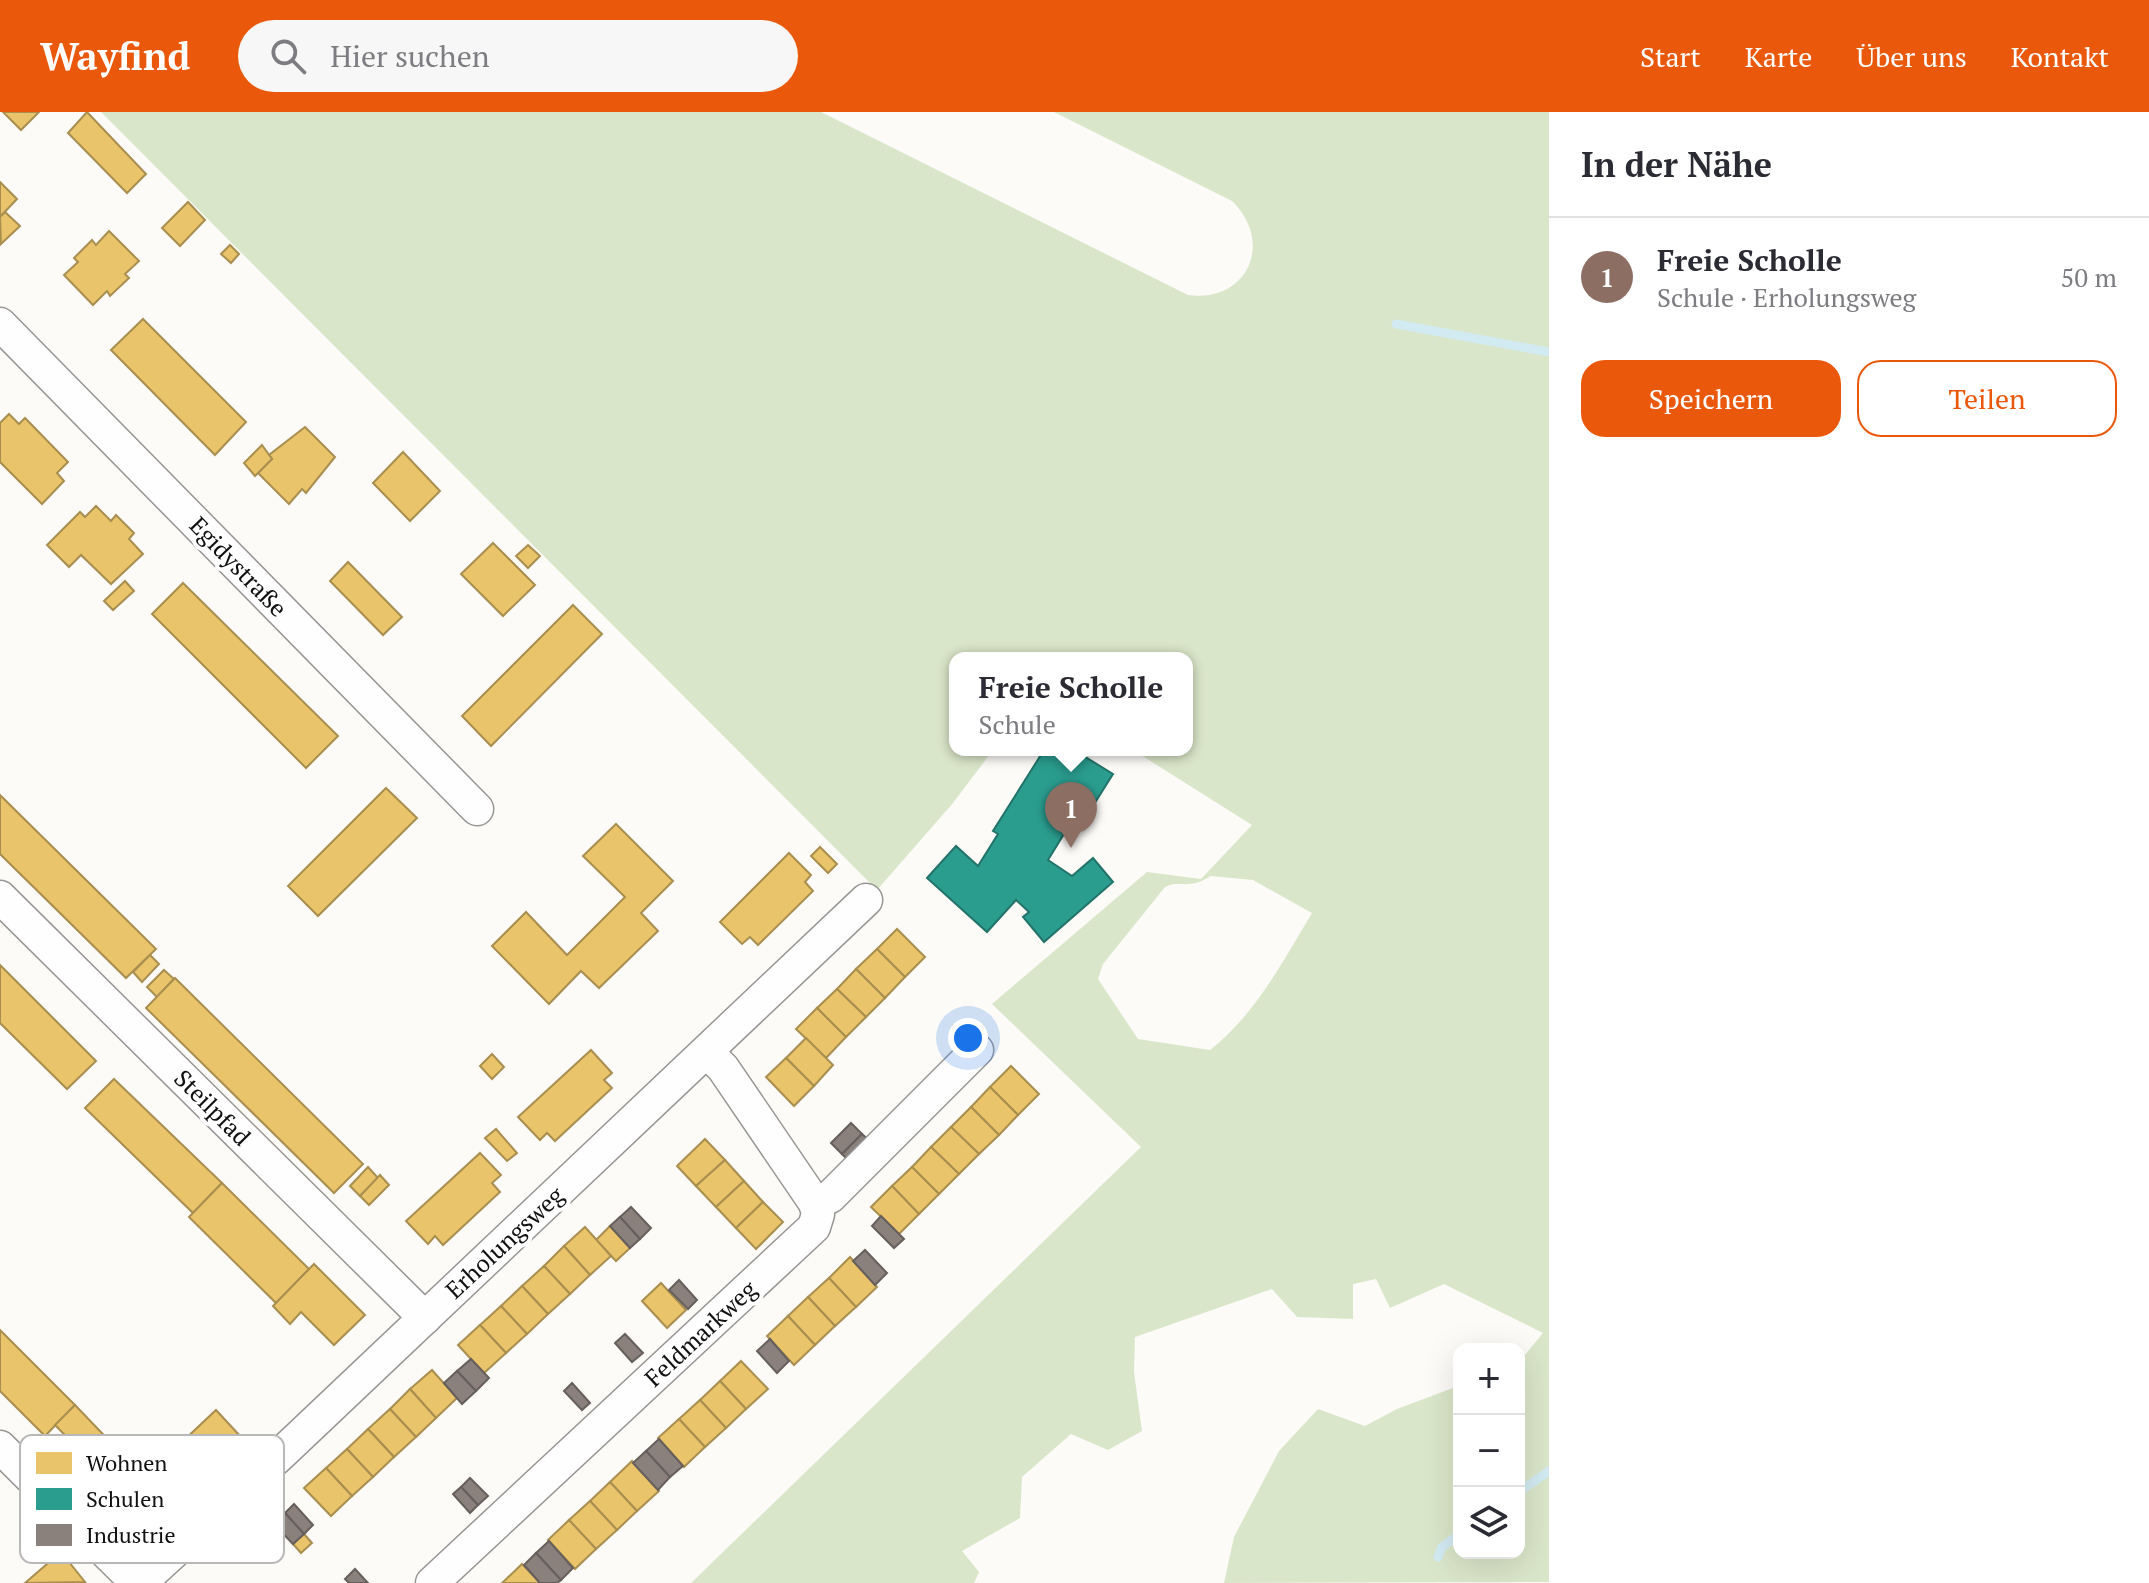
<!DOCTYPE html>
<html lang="de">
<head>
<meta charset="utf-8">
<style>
	:root { --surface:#fff; --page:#f7f7f7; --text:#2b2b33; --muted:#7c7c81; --line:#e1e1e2; --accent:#ea580c }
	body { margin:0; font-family:"PT Serif",serif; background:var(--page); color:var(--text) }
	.controls { position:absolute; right:24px; bottom:24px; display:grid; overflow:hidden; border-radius:16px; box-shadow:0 8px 32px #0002 }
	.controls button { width:72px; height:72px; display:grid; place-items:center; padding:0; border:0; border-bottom:2px solid var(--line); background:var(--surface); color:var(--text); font:40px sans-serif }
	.you { position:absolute; left:968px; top:926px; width:28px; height:28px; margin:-20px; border:6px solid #fff; border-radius:50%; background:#1a73e8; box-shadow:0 0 0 12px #1a73e833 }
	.badge { display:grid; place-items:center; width:52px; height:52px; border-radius:50%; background:var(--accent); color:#fff; font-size:26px; font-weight:700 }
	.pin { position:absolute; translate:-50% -66px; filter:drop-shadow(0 2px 4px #0008) }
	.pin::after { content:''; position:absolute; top:42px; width:28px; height:24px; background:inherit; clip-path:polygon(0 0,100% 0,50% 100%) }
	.popup { position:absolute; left:949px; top:540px; width:244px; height:104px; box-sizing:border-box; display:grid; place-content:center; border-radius:16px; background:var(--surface); filter:drop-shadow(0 2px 6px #0005); font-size:26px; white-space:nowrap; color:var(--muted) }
	.popup b { font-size:30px; color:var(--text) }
	.popup::after { content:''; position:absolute; left:50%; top:100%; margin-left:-16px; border:16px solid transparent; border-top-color:var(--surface) }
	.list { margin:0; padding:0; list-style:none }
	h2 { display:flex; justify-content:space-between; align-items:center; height:104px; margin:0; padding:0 32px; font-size:34px }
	h2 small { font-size:26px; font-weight:400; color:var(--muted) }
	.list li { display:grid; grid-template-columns:52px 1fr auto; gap:24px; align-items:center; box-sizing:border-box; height:120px; padding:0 32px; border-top:2px solid var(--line) }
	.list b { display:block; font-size:30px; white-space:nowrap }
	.list p { margin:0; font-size:26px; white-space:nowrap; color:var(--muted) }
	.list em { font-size:26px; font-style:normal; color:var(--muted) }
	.actions { display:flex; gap:16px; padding:24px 32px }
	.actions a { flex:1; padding:18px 0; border:2px solid var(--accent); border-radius:24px; text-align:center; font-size:28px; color:var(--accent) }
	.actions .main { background:var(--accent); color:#fff }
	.icon { flex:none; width:44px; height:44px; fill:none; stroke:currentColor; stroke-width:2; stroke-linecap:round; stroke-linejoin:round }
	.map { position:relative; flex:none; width:1549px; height:1471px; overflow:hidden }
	header { display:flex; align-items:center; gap:48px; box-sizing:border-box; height:112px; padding:0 40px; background:var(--accent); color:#fff }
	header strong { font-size:38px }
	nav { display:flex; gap:44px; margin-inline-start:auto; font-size:28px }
	.search { width:560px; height:72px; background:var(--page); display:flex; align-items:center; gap:20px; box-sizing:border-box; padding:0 28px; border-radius:44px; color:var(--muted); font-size:30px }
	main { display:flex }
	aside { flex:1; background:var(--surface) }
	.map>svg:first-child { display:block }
	.forest { fill:#dae6c9; fill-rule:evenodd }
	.homes { fill:#e9c46a; stroke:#a88e4f; stroke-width:2 }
	.schools { fill:#2a9d8f; stroke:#227369; stroke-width:2 }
	.industry { fill:#8a817c; stroke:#665f5c; stroke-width:2 }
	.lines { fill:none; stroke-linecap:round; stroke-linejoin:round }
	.stream { stroke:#d2eaf2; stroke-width:9 }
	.minor-casing { stroke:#979695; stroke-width:35 }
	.minor { stroke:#fffefe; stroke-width:32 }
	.labels { text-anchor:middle; stroke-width:8; stroke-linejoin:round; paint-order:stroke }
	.street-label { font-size:24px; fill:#111; stroke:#fff }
	.key { fill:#fff; stroke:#b8b8b8; stroke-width:2 }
	.key-label { font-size:22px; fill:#111 }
</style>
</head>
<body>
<header>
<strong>Wayfind</strong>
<div class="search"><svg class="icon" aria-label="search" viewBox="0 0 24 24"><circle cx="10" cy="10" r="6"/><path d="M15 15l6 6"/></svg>Hier suchen</div>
<nav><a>Start</a><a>Karte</a><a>Über uns</a><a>Kontakt</a></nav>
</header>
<main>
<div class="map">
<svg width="1549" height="1471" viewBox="0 0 1549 1471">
	<rect width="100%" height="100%" fill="#fcfbf8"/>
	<!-- forest -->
	<path class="forest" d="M101 0H821L1188 183C1247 191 1275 131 1232 89L1054 0H1549V1470L1224 1471 1234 1425 1279 1339 1318 1297 1365 1314 1397 1297 1453 1276H1459V1441H1519V1250L1543 1221 1444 1172 1390 1196 1376 1167 1353 1172V1207L1297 1205 1272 1177 1135 1225 1134 1260 1142 1319 1108 1338 1071 1322 1022 1365 1020 1406 962 1439 979 1460 974 1471H691L1141 1035 992 892 1147 760 1201 767 1252 713 1133 638H1187V546H955V638H993L953 691 877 778ZM1211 764 1253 768 1312 801C1283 849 1256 902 1210 938L1138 927 1098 867 1103 852 1165 775C1180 767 1187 779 1211 764Z"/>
	<!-- homes -->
	<g class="homes">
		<polygon points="3,0 39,0 21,18"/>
		<polygon points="87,0 146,62 127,81 68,21"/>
		<polygon points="0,70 17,87 0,105"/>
		<polygon points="188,90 205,108 180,134 162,116"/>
		<polygon points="5,100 20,114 1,132 0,105"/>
		<polygon points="109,119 139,149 125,162 129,166 110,184 107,179 93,193 64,163 78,150 74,146 92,128 96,133"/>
		<polygon points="230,133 239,142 231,151 221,142"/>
		<polygon points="143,207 246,310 215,343 111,238"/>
		<polygon points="9,302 19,312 25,306 68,350 57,361 64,369 42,392 0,350 0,311"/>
		<polygon points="305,315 335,345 306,381 302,377 289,392 258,361 272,347 269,343"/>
		<polygon points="262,333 272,347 255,364 244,351"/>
		<polygon points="403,340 440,379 410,409 373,371"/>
		<polygon points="96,394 111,409 116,403 134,421 129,427 143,442 111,472 81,443 69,455 47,433 80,400 85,405"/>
		<polygon points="493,431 535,473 503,504 461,462"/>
		<polygon points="528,433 540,444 528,456 516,444"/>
		<polygon points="348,450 402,505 383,523 330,469"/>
		<polygon points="125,469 134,479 113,498 104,489"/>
		<polygon points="183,471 338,624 306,656 152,502"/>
		<polygon points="573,493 602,522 491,634 462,604"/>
		<polygon points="386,676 417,706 318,804 288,774"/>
		<polygon points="0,683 156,837 126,866 0,742"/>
		<polygon points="616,712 673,769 641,801 658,819 599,876 581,859 549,892 492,834 526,800 567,843 625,785 583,744"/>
		<polygon points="820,735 837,752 828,761 811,744"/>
		<polygon points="789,741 811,763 805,770 813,779 758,833 750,825 742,832 720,810"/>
		<polygon points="897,817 925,845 905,865 877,837"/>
		<polygon points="877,837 905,865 885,886 856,857"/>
		<polygon points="150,843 159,852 142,870 133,860"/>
		<polygon points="0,853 96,949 67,977 0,911"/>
		<polygon points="856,857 885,886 866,905 837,877"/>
		<polygon points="164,858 174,867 157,885 147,875"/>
		<polygon points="175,866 363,1052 334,1081 146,896"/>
		<polygon points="837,877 866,905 846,925 817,896"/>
		<polygon points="817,896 846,925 826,946 796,917"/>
		<polygon points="806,926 833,953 814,974 786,946"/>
		<polygon points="591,938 612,961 604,968 612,976 555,1029 547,1021 540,1028 518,1005"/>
		<polygon points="492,942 504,955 492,967 480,954"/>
		<polygon points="786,946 814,974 794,994 766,965"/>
		<polygon points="1011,954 1039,982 1018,1003 990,975"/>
		<polygon points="114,967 222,1071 193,1101 85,996"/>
		<polygon points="990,975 1018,1003 999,1023 971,995"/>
		<polygon points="971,995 999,1023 979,1042 951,1015"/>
		<polygon points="951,1015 979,1042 959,1062 931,1035"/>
		<polygon points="496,1017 517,1041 507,1049 485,1026"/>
		<polygon points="705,1027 725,1048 696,1074 677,1054"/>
		<polygon points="931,1035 959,1062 939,1082 912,1055"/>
		<polygon points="480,1041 501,1063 492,1071 500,1080 443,1133 435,1124 428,1132 406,1109"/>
		<polygon points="725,1048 744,1069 716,1095 696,1074"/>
		<polygon points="368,1055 378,1066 360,1084 350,1074"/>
		<polygon points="912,1055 939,1082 919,1102 892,1074"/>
		<polygon points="380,1063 389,1073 369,1093 360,1084"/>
		<polygon points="744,1069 763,1090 736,1116 716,1095"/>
		<polygon points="222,1071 309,1157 276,1191 189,1105"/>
		<polygon points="892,1074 919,1102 899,1122 871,1095"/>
		<polygon points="763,1090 783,1110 756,1137 736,1116"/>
		<polygon points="610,1114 630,1136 616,1149 596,1128"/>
		<polygon points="585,1115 611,1144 590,1163 564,1134"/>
		<polygon points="564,1134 590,1163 570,1182 544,1154"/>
		<polygon points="850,1145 877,1175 856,1195 829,1166"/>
		<polygon points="314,1152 365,1203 334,1233 301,1200 290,1212 273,1194"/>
		<polygon points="544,1154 570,1182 548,1202 522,1174"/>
		<polygon points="829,1166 856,1195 835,1214 808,1185"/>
		<polygon points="661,1171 686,1198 667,1216 642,1189"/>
		<polygon points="522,1174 548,1202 527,1222 501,1194"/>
		<polygon points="808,1185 835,1214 815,1233 788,1204"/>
		<polygon points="501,1194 527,1222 506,1241 480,1213"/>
		<polygon points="788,1204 815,1233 794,1253 767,1224"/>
		<polygon points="480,1213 506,1241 484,1261 458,1233"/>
		<polygon points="0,1218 75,1293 45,1324 0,1279"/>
		<polygon points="741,1249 768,1277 746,1297 720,1269"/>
		<polygon points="432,1258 457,1286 436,1306 410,1277"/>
		<polygon points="720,1269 746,1297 726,1316 700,1288"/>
		<polygon points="410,1277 436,1306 416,1325 390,1297"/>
		<polygon points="700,1288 726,1316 705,1335 679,1307"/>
		<polygon points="75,1293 120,1340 101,1360 55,1313"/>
		<polygon points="390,1297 416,1325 394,1345 368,1317"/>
		<polygon points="216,1298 241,1325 137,1423 112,1396"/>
		<polygon points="679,1307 705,1335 684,1355 658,1326"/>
		<polygon points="368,1317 394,1345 373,1365 347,1337"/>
		<polygon points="347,1337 373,1365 352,1384 326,1356"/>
		<polygon points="632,1349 659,1379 637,1399 610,1370"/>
		<polygon points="326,1356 352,1384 331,1404 304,1376"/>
		<polygon points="610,1370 637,1399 617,1418 590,1389"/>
		<polygon points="590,1389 617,1418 596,1437 569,1408"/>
		<polygon points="569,1408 596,1437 575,1457 548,1428"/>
		<polygon points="304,1422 312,1431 301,1441 293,1432"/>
		<polygon points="61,1440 85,1470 25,1471"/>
		<polygon points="522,1452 540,1471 502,1471"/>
	</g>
	<!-- schools -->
	<polygon class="schools" points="1044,638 1074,638 1113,662 1091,697 1083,691 1048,748 1072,764 1093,746 1113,770 1044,830 1023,805 1029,800 1016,788 987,820 927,766 956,734 978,754 998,722 993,719"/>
	<!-- industry -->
	<g class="industry">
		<polygon points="851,1011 862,1022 842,1042 831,1031"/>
		<polygon points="862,1022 872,1031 851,1051 842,1042"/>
		<polygon points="631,1095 651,1116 640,1127 620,1105"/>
		<polygon points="881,1104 904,1127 894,1136 872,1114"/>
		<polygon points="620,1105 640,1127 630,1136 610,1114"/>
		<polygon points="865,1138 887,1161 875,1173 853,1149"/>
		<polygon points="679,1168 697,1188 688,1197 669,1178"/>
		<polygon points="625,1222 643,1241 632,1250 615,1231"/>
		<polygon points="770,1227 789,1249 777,1261 757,1239"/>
		<polygon points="471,1247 489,1266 476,1279 457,1259"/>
		<polygon points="457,1259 476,1279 462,1292 444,1271"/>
		<polygon points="572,1271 590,1291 582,1298 564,1279"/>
		<polygon points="659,1327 683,1354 670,1365 646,1339"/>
		<polygon points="646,1339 670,1365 658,1378 633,1351"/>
		<polygon points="470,1366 488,1384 478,1393 461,1375"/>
		<polygon points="461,1375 478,1393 470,1401 453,1382"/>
		<polygon points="294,1392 313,1413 304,1422 285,1401"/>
		<polygon points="285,1401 304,1422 293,1432 274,1412"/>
		<polygon points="549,1429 573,1456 561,1468 536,1441"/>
		<polygon points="536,1441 561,1468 557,1471 540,1471 524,1453"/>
		<polygon points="355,1457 368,1471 349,1471 345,1467"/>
	</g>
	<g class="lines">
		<!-- stream -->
		<g class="stream">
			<polyline points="1396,212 1549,240"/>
			<polyline points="1519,1380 1549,1359"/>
			<polyline points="1438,1445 1442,1435 1459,1423"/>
		</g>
		<defs>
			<g id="minor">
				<polyline points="0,212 477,697"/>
				<polyline points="0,785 425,1206"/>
				<polyline points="815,1091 830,1085 977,938"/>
				<polyline points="0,1335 137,1471"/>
				<polyline points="140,1471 282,1341 866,788"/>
				<polyline points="432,1471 814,1115 818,1102 815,1091 723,956 708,941"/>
			</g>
		</defs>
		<!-- minor casing -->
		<use href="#minor" class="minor-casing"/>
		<!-- minor -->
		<use href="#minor" class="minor"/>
	</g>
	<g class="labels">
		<!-- street labels -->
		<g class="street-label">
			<text transform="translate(238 455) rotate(46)" y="8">Egidystraße</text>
			<text transform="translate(212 996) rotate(45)" y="8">Steilpfad</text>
			<text transform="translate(505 1131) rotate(-43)" y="8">Erholungsweg</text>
			<text transform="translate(701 1222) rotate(-43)" y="8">Feldmarkweg</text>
		</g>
	</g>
	<!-- legend -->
	<rect x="20" y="1323" width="264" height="128" rx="12" class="key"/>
	<rect x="36" y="1340" width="36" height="22" fill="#e9c46a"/>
	<rect x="36" y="1376" width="36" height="22" fill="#2a9d8f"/>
	<rect x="36" y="1412" width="36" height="22" fill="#8a817c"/>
	<g class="key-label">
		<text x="86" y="1359">Wohnen</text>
		<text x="86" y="1395">Schulen</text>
		<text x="86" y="1431">Industrie</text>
	</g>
</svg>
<div class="controls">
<button>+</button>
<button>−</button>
<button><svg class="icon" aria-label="layers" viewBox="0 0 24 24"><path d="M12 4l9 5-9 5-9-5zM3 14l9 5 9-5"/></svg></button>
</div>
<div class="you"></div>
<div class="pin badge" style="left:1071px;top:736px;background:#8d6e63">1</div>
<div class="popup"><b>Freie Scholle</b>Schule</div>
</div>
<aside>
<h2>In der Nähe<small></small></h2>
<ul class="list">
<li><span class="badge" style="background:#8d6e63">1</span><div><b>Freie Scholle</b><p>Schule · Erholungsweg</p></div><em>50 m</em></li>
</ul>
<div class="actions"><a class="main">Speichern</a><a>Teilen</a></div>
</aside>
</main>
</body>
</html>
